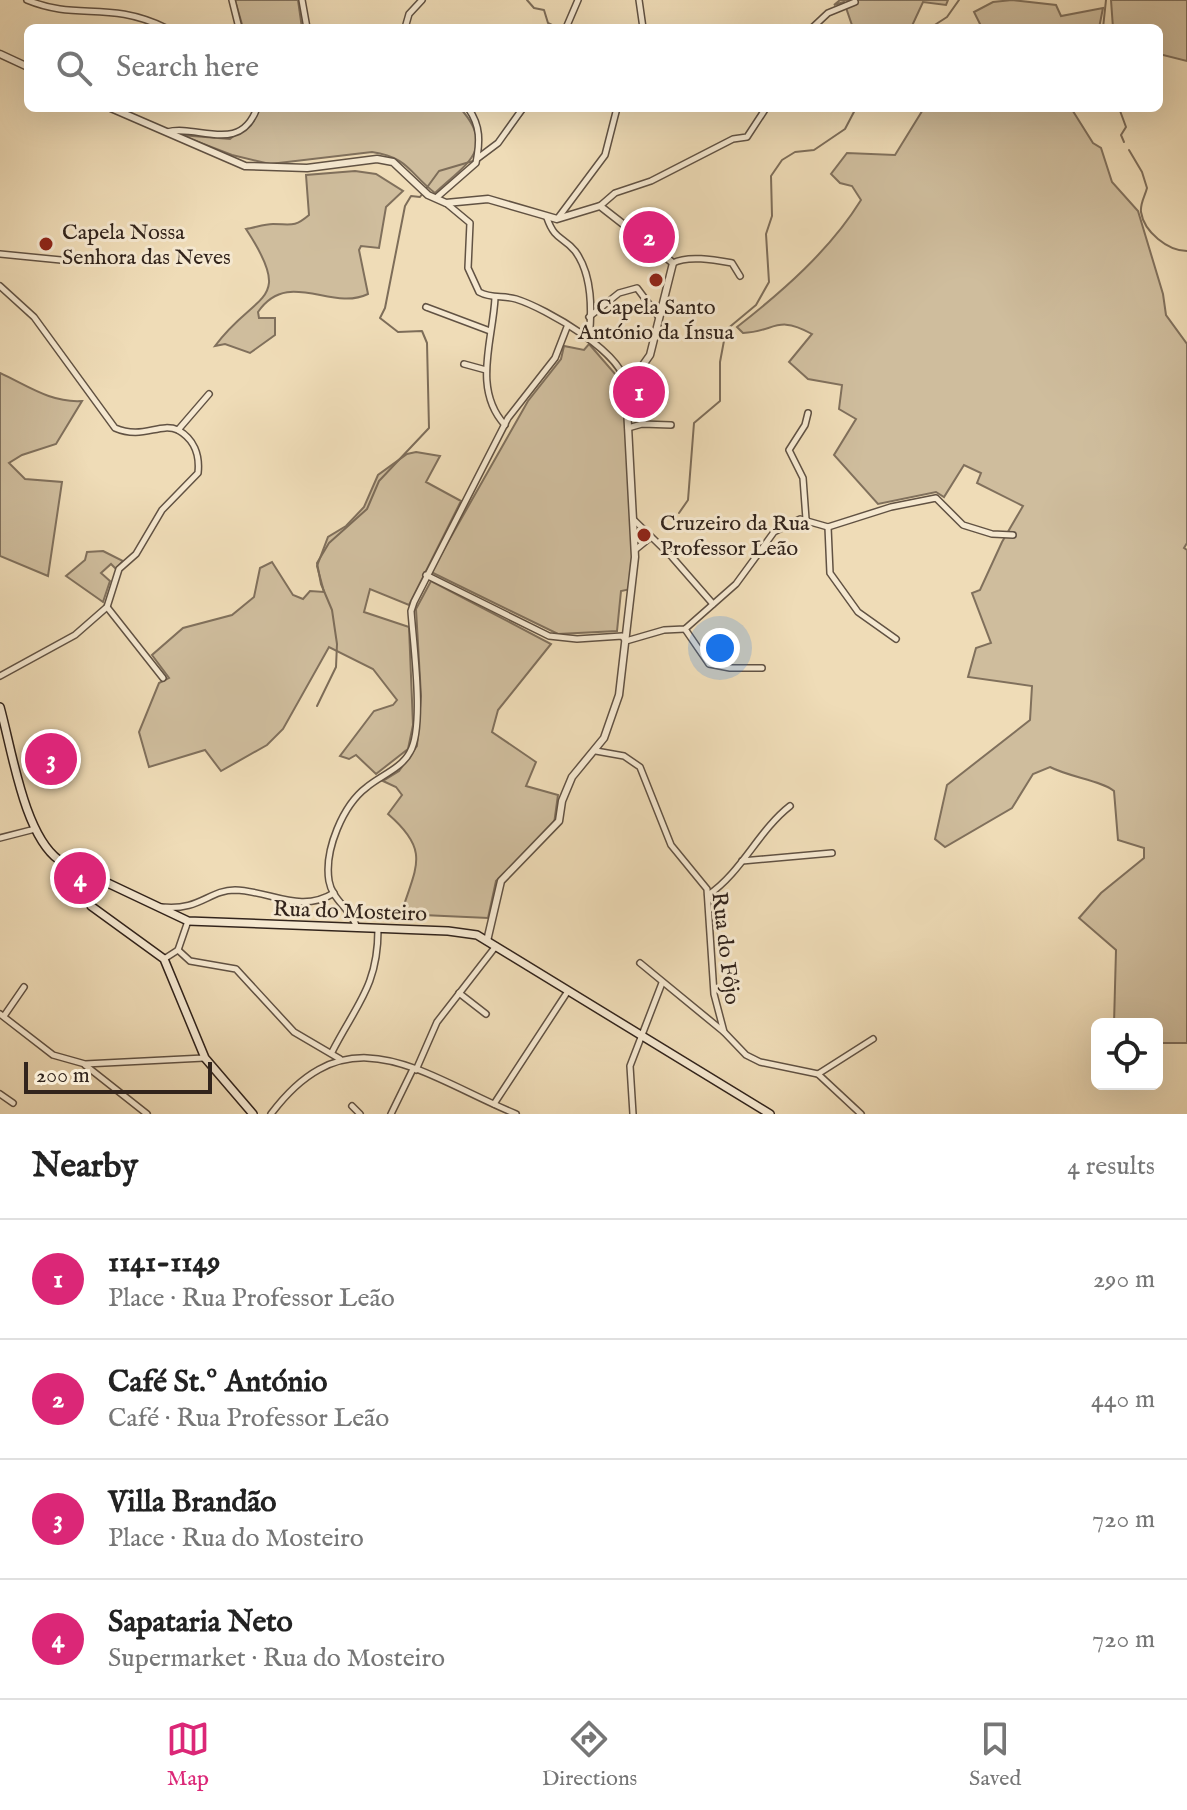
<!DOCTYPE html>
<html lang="en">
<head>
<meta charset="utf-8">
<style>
	:root { --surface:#fff; --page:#f6f6f6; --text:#222; --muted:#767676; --line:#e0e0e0; --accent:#db2777 }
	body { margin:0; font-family:"IM FELL English",serif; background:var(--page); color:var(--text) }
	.controls { position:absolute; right:24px; bottom:24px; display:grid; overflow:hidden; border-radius:12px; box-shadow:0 8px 32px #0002 }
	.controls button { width:72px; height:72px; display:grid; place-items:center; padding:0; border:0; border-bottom:2px solid var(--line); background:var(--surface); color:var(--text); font:40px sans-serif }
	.scale { position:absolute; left:24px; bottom:20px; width:188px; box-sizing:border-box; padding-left:8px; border:4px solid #32241c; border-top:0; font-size:22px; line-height:28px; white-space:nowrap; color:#32241c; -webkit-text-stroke:6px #f5e8d0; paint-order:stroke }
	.you { position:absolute; left:720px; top:648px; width:28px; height:28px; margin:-20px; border:6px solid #fff; border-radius:50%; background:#1a73e8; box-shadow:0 0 0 12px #1a73e833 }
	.badge { display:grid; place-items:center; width:52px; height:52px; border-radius:50%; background:var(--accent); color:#fff; font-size:26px; font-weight:700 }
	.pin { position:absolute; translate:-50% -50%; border:4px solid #fff; box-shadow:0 2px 8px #0006 }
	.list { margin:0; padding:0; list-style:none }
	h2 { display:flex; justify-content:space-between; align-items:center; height:104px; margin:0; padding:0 32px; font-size:34px }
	h2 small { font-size:26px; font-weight:400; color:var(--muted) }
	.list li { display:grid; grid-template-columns:52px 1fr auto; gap:24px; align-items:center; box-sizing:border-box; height:120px; padding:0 32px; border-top:2px solid var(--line) }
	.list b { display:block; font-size:30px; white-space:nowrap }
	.list p { margin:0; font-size:26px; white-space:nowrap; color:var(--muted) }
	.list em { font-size:26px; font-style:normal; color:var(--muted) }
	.icon { flex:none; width:44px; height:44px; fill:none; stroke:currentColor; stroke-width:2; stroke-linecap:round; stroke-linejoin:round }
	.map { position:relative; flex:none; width:1187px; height:1114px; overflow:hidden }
	.search { position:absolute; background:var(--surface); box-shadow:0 8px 32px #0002; left:24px; right:24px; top:24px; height:88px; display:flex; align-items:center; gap:20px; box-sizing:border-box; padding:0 28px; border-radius:12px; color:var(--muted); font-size:30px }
	.sheet { height:584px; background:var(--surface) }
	nav { display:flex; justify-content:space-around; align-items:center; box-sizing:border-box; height:112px; border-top:2px solid var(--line); background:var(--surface); font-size:22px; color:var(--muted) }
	nav a { display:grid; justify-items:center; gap:4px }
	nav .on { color:var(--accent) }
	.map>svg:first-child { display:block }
	.green { fill:#cfbd9d; stroke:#80705c; stroke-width:2 }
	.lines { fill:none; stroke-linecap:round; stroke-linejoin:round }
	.stream { stroke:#7d6d59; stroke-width:2 }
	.minor-casing { stroke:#615243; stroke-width:8 }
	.tertiary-casing { stroke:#615243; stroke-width:9 }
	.secondary-casing { stroke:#32241c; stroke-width:10 }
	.minor { stroke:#f5e8d0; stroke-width:5 }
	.tertiary { stroke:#f5e8d0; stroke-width:6 }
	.secondary { stroke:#f5e8d0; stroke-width:7 }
	.poi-dot { fill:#8f2418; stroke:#f5e8d0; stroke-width:3 }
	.labels { text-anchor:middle; stroke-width:6; stroke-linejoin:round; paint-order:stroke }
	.poi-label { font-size:22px; fill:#32241c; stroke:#f5e8d0; text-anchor:start }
	.street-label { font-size:22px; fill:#32241c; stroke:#f5e8d0 }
</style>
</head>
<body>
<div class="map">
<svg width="1187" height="1114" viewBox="0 0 1187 1114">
	<rect width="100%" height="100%" fill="#efdcb7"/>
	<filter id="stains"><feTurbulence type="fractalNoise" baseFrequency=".0025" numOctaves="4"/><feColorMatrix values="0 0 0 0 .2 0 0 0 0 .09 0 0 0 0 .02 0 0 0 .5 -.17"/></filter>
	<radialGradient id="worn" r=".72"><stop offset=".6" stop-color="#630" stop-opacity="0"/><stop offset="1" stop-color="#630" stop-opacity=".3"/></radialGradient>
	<!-- green -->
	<g class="green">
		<polygon points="235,0 298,0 302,28 243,28"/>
		<polygon points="840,0 948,0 946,5 923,2 911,28 853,28 844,2 834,5"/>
		<polygon points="1012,0 1056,5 1061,16 1103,8 1099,28 982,28 974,12 993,2"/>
		<polygon points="1111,0 1187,0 1187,61 1159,54 1159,28 1113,28"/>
		<path d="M260 108H460C498 150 464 165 435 193 410 174 408 157 372 152L270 164 232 155 180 135 230 139 254 119Z"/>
		<path d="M924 108H1071L1093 143 1101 148 1112 182 1138 211 1163 294 1166 315 1187 344V543L1184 548 1187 550V1043H1157V1024H1114L1116 950 1079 918 1101 893 1144 858V848L1118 840 1114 791C1103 781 1069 777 1050 767L1033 774 1012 808 945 847 935 839 947 785 1030 720 1032 686 968 677 976 648 991 643 972 593 980 590 1002 542 1023 506 977 483 981 473 964 465 944 497 936 492 878 504 834 455 856 419 839 409 842 385 808 379 789 362 812 334C776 314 775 332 743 333L737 327C783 291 830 250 861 200L852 186 840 183 831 174 847 153 895 155Z"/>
		<path d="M355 171 376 174 403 191 386 207 379 248 361 246 359 250 368 294C331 312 288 268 258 312L259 318H275V335L250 353 225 344 215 346C255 291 296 305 246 229 254 228 264 224 273 224 290 224 294 228 309 215L306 175Z"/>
		<polygon points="589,344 616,375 623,390 634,511 631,589 621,591 617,631 558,634 431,572 528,401 561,359 564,346 584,350"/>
		<path d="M0 373C28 386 51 403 82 401L56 444 22 455 9 463 25 479 62 482 48 576 0 556Z"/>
		<polygon points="416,452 440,456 426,482 461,501 409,605 370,589 364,612 409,627 413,725 408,749 376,774 356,755 349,759 340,756 374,711 393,705 397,700 373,669 329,647 283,729 267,745 221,771 205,750 149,767 139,732 159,683 169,678 152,655 183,628 232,615 254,597 260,568 272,562 293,595 303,599 310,591 324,592 317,566 328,537 346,526 364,507 378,475 407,454"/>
		<polygon points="103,551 123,561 116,569 111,564 101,573 110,581 103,602 66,576 85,560 87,552"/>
		<path d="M431 581 551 644 498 710 492 732 536 762 526 786 558 795 554 824 496 881 488 918 401 914C416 866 431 851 388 814L402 795 396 787 383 781 399 771 417 746 421 696 416 609Z"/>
	</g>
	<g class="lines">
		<!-- stream -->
		<g class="stream">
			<polyline points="527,0 534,8 544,10 548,23 558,28"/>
			<polyline points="930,28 947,17 959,0"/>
			<polyline points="1103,28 1106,0"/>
			<polyline points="1119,108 1126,127 1121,135 1124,142"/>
			<path d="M1129 150 1142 172 1147 188C1145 196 1140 203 1141 212 1144 232 1168 251 1187 251"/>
			<polyline points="480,160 497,147 527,108"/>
			<polyline points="679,513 688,500 694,423 720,401 720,362 726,330 756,305 769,282 766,234 772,216 771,176 782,160 795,152 814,150 845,129 856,108"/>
			<polyline points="317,706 336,667 337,644 332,610 321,584 317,563 329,543 367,509 379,481 429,428 427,343 422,331 398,332 380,318 385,308 405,206 411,196 420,197 439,171 473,161"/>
		</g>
		<defs>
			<g id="minor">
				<path d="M27 0C78 21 108 0 166 28"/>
				<polyline points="232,0 239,28"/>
				<polyline points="302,0 307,28"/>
				<polyline points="639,0 643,28"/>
				<polyline points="405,28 409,14 422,0"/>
				<polyline points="566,28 578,0"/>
				<polyline points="812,28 828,13 855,2"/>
				<path d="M167 132C198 124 240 155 257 108"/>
				<polyline points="478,158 498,143 523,108"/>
				<path d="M436 198 476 163C480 142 481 126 468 108"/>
				<path d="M446 203 470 223 468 268 479 292C492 299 503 295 516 299 545 308 627 354 626 388"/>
				<polyline points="600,206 615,193 651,181 733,139 747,137 766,108"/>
				<path d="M547 218C555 241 563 236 575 251 593 275 592 311 589 339"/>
				<polyline points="558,218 605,155 617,108"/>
				<polyline points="0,254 61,260"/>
				<path d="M673 263C688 255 715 260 732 263L740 276"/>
				<path d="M0 286 34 317 115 428C143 440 159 422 178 430"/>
				<path d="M495 298C493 340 472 389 505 425"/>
				<polyline points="426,307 490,331"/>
				<polyline points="589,317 619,293 637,288 658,316"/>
				<polyline points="464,364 486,370"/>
				<polyline points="628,428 642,424 671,425"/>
				<polyline points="806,519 803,478 789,450 805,425 808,413"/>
				<polyline points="634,520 672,557 713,604"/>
				<polyline points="828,527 830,573 858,612 896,639"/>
				<polyline points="635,550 651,537"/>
				<polyline points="426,575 549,636 577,639 622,636 626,641 664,630 685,629 736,584 774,532 800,519 828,527 891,507 936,498 963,525 992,534 1013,535"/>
				<polyline points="107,607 163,678"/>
				<polyline points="685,629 709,664 730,668 762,668"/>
				<path d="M0 676 75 635 107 607 119 569 136 554 162 510 198 473C200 455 194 439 178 430L209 394"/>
				<polyline points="596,751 624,756 640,767 671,845 707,889 714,994 724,1032 746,1055 760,1062 818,1074 861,1114"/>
				<polyline points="0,838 35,829"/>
				<polyline points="742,861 832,853"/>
				<path d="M708 895C742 872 758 831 790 806"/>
				<path d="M162 907C200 911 209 890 235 890 271 891 300 914 334 893"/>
				<path d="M357 928C352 910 332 900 329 881 324 850 343 805 367 787 380 776 402 768 410 752 425 727 413 642 411 611L414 602 508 418 555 358 567 327"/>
				<polyline points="178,950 190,961 236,969 294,1032 340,1059"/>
				<polyline points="164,959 178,950 188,921"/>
				<polyline points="640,963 724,1032"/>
				<polyline points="459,993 486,1014"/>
				<polyline points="0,1014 53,1055 85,1064 204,1058"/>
				<polyline points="4,1016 24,987"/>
				<path d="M332 1052C356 1005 378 986 378 930"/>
				<polyline points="85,1065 147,1114"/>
				<polyline points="416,1070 437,1022 496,946"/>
				<polyline points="818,1074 873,1039"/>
				<polyline points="0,1094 13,1103"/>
				<polyline points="494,1104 568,991"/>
				<polyline points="352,1106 360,1114"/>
				<path d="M271 1114C349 1010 422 1075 516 1114"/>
				<polyline points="391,1114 413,1069"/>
				<polyline points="633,1114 630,1066 662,983"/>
			</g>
			<g id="tertiary">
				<polyline points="0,54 28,67"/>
				<polyline points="111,108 245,166 307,168 377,159 393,162 428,195 446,203 488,199 557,219 600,206 673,263 650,355 626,389 635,557 619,695 604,738 572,777 562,801 559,821 501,881 487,941"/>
			</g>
			<g id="secondary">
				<path d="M0 707C12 750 24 835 59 860L188 921 448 931 477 935 770 1114"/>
				<polyline points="95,880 89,899 91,906 164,959 205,1058 253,1114"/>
			</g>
		</defs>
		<!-- minor casing -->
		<use href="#minor" class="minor-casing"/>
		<!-- tertiary casing -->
		<use href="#tertiary" class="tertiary-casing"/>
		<!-- secondary casing -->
		<use href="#secondary" class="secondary-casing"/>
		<!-- minor -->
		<use href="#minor" class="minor"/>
		<!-- tertiary -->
		<use href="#tertiary" class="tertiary"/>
		<!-- secondary -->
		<use href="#secondary" class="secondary"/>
	</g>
	<!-- markers -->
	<g class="poi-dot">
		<circle cx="46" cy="244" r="8"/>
		<circle cx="656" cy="280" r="8"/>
		<circle cx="644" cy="535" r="8"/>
	</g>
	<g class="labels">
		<!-- poi labels -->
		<g class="poi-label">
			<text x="62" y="239">Capela Nossa<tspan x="62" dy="25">Senhora das Neves</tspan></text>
			<text x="656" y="314" text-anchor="middle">Capela Santo<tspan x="656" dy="25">António da Ínsua</tspan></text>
			<text x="660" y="530">Cruzeiro da Rua<tspan x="660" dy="25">Professor Leão</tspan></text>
		</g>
		<!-- street labels -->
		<g class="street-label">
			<text transform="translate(350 910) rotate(2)" y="8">Rua do Mosteiro</text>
			<text transform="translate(727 948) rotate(83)" y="8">Rua do Fôjo</text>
		</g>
	</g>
	<rect width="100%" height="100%" filter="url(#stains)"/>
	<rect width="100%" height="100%" fill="url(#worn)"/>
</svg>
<div class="controls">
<button><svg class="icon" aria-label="locate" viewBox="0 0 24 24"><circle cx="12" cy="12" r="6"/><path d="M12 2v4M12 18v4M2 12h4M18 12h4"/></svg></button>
</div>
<div class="scale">200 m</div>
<div class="you"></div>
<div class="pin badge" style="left:639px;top:392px">1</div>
<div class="pin badge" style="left:649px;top:237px">2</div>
<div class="pin badge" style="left:51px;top:759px">3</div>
<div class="pin badge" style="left:80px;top:878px">4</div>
<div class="search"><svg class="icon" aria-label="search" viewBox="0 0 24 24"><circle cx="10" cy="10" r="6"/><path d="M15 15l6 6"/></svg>Search here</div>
</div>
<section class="sheet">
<h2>Nearby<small>4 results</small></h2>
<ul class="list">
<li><span class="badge">1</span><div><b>1141-1149</b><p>Place · Rua Professor Leão</p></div><em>290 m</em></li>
<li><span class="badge">2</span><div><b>Café St.º António</b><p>Café · Rua Professor Leão</p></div><em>440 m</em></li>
<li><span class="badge">3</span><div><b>Villa Brandão</b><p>Place · Rua do Mosteiro</p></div><em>720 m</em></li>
<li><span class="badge">4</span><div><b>Sapataria Neto</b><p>Supermarket · Rua do Mosteiro</p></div><em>720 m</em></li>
</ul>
</section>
<nav>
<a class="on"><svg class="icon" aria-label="map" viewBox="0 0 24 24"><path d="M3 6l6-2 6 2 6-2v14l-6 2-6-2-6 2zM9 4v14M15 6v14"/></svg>Map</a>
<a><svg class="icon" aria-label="directions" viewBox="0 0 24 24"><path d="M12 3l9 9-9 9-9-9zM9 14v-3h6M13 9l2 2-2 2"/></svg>Directions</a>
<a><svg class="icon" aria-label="saved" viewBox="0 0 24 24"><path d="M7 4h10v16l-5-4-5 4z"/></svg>Saved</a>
</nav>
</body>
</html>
